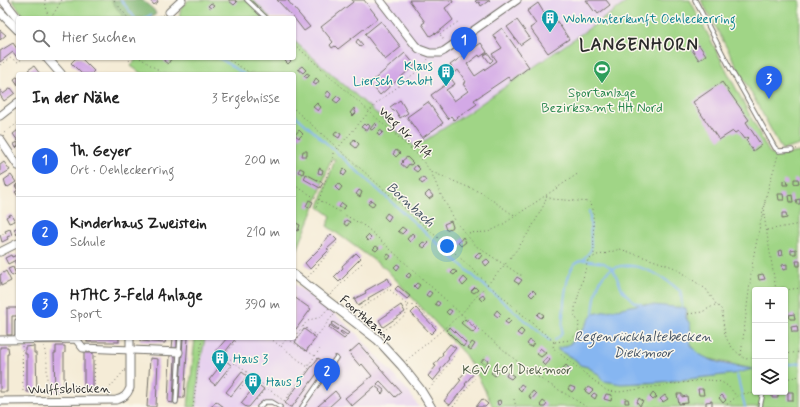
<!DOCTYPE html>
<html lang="de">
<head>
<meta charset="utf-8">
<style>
	:root { --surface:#fff; --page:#f2f2f2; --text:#222; --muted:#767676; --line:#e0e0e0; --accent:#2563eb }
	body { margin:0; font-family:Mynerve,sans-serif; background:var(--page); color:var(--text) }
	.controls { position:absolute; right:12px; bottom:12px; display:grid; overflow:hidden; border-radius:4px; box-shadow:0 1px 3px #0004 }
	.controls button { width:36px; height:36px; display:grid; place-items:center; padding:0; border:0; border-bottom:1px solid var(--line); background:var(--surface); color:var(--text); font:20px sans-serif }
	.you { position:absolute; left:447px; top:246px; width:14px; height:14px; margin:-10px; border:3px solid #fff; border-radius:50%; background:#1a73e8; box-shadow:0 0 0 6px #1a73e833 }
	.badge { display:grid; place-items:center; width:26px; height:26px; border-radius:50%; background:var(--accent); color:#fff; font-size:13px; font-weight:700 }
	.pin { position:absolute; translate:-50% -33px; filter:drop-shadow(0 1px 2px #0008) }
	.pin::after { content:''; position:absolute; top:21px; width:14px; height:12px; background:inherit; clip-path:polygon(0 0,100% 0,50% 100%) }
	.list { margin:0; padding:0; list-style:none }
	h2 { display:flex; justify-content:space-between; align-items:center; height:52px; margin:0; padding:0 16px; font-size:17px }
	h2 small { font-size:13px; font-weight:400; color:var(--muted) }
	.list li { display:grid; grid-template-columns:26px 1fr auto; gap:12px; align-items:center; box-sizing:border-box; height:72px; padding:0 16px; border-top:1px solid var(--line) }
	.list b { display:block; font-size:15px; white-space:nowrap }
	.list p { margin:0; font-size:13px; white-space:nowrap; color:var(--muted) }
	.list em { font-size:13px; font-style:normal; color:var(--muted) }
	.icon { flex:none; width:22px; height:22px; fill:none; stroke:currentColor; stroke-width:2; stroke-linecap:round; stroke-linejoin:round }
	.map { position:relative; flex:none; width:800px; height:407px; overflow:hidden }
	.search { position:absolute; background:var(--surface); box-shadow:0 1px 3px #0004; left:16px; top:16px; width:280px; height:44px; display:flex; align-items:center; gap:10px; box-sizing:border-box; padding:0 14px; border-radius:4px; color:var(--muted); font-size:15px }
	.panel { position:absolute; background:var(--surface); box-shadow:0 1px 3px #0004; left:16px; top:72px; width:280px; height:268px; border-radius:4px }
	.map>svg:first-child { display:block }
	.built { fill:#e7d2ef }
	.industrial { fill:#c8bfd8 }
	.green { fill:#a0d586; stroke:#668058; fill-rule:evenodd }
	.forest { fill:#80b673; stroke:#56704f }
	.water { fill:#86b6f1; stroke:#58708e }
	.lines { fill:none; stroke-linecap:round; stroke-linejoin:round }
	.stream { stroke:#86b6f1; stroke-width:2 }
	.building { fill:#d3a9e6 }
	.service-casing { stroke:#726f67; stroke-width:5.5 }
	.minor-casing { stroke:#726f67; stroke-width:9 }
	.tertiary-casing { stroke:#726f67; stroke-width:10 }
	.path { stroke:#726f67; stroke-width:1; stroke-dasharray:1 3; stroke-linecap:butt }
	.service { stroke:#fff; stroke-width:3.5 }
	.minor { stroke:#fff; stroke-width:7 }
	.tertiary { stroke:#fff; stroke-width:8 }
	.labels { text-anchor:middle; stroke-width:3; stroke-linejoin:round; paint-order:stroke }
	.culture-label { font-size:13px; fill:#0d838f; stroke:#fbf7ec; text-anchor:start }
	.leisure-label { font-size:13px; fill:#27864d; stroke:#fbf7ec }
	.street-label { font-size:13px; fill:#2b2b2b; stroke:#fbf7ec }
	.park-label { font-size:13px; fill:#4e5e46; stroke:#fbf7ec }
	.water-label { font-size:14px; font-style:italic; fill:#465566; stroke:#fbf7ec }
	.district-label { font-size:17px; font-weight:bold; letter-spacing:1px; fill:#2b2b2b; stroke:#fbf7ec }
</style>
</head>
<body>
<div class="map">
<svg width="800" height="407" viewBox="0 0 800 407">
	<rect width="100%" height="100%" fill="#fbf7ec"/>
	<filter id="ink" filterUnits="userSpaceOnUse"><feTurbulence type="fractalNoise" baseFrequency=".025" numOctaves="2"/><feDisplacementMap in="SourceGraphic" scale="8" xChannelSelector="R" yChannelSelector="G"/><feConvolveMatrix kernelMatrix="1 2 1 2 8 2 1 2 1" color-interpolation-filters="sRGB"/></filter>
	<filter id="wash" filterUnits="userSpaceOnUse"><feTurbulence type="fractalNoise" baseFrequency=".012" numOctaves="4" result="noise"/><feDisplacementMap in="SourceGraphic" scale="16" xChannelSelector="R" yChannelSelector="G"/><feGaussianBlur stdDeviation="0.9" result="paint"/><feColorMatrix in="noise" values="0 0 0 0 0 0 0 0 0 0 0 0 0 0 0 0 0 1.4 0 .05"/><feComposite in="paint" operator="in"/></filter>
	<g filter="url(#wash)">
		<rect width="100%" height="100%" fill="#f5ecd7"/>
		<!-- built -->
		<g class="built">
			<polygon points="253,0 630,0 466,114 415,147 294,41 294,18 270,18"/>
			<polygon points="294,284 336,315 356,333 409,392 419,407 196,407 199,370 205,338 294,338"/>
		</g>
		<!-- industrial -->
		<polygon class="industrial" points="173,338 188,338 184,398 179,398 179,402 177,403 168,402 170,355"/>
		<!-- green -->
		<g class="green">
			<polygon points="12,0 111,0 123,16 122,18 25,18"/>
			<path d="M189 0H253L270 18H180C178 11 183 4 189 0Z"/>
			<path d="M630 0H690L769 152 774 156 800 152V407H493L479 378 465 355 386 269 327 226 331 216 319 207 335 159H331L315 206 294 258V74H142L131 66 137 58H294V41L415 147 466 114ZM755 290H785V392H755ZM682 307 686 308 687 312V319L690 325V341L693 348 702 357 752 369C731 374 709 377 688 379 660 382 632 386 604 381L598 374 588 367 580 365 576 360 558 350V348C573 346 580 335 587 322Z"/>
			<polygon points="701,0 800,0 800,145 782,150"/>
			<polygon points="195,338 205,338 199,370 196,407 188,407"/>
		</g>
		<!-- forest -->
		<polygon class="forest" points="111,0 142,0 154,10 156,14 151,18 124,18"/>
		<!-- water -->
		<path class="water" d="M641 304 686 308C687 312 686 313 686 317 686 320 690 322 690 325 692 330 689 336 690 341 694 362 736 366 753 369L733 374 661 382 621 384 604 381 601 379 598 374 588 367 580 365 576 360 558 350V348C577 346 583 327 593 314Z"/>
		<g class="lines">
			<!-- stream -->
			<g class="stream">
				<polyline points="121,0 135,18"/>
				<polyline points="145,18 151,15"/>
				<polyline points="219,58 244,74"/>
				<polyline points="294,114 489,290 550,341"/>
				<polyline points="583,260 591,250 590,217 589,211"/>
				<path d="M593 314C594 302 597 280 606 273 628 254 664 276 681 292L682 307"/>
				<path d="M555 340 561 335 562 331C563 315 564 280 573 266 575 263 579 261 583 260L604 263 613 269 623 291 634 302 641 304"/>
				<polyline points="785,365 800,363"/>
				<polyline points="736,371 745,407"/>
			</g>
		</g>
		<g id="blocks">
			<!-- building -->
			<g class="building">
				<polygon points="150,0 157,0 158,2 154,5"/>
				<polygon points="229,0 235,0 237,2 234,5 229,1"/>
				<polygon points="277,0 290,0 288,1 310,27 304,31 294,18"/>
				<polygon points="352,0 364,0 378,18 338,49 335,46 332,48 330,45 333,42 321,27 353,2"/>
				<polygon points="409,0 452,0 453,2 445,8 453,20 436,34 435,33 430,36 422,24 425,22"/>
				<polygon points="478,0 490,0 481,6 479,2 477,3 475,1"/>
				<polygon points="586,0 606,0 610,5 598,14 595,10 594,11"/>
				<polygon points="211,3 214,5 211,8 208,6"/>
				<polygon points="538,3 544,13 546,12 548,16 552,14 569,39 548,53 530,28 536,24 527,11"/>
				<polygon points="517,20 530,38 520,45 507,27"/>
				<polygon points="381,21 401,47 385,60 365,34"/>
				<polygon points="502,28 529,67 511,81 508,77 474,100 477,104 454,120 451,116 448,119 431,95 448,83 440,72 444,69 455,84 446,90 454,101 468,91 463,84 466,82 458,70 455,72 450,65 481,43 487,52 480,57 479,55 467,64 475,76 497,61 492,54 502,48 493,35"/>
				<polygon points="0,30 6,35 0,40"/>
				<polygon points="358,39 363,45 360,47 356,42"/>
				<polygon points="13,43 18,50 18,59 13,52 0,62 0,51"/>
				<polygon points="699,45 706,55 699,60 692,50"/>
				<polygon points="405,53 415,65 380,95 370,83"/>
				<polygon points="488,53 493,60 490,63 484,55"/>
				<polygon points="76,58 81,58 94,71 91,74 82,74 71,63"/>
				<polygon points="165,58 171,59 168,64 164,61"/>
				<polygon points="287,58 291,61 288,64 285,61"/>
				<polygon points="34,66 40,74 31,74 28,70"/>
				<polygon points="302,66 306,70 303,73 298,69"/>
				<polygon points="307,73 310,75 307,78 304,76"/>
				<polygon points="18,76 18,85 14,79"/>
				<polygon points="316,78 319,81 316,85 313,83"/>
				<polygon points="722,82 749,120 746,122 761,145 753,151 746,140 748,138 747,137 744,139 738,131 735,133 733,131 719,140 693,102"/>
				<polygon points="11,88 15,93 4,101 0,95 0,89 3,94"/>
				<polygon points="328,91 331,94 329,98 325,95"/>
				<polygon points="337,96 341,99 337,103 333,100"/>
				<polygon points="400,100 408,113 400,118 395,110 393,111 390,107"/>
				<polygon points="428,102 443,123 422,138 407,117"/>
				<polygon points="317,103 321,107 318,111 313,107"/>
				<polygon points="354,108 356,113 353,116 350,113"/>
				<polygon points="375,123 377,125 372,130 370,129"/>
				<polygon points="364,124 366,126 368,124 370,126 367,131 361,127"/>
				<polygon points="18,130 18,141 13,134"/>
				<polygon points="299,130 303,134 299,138 295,135"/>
				<polygon points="380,130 383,132 379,136 377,133"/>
				<polygon points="336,131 341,134 339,138 334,135"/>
				<polygon points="354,139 359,144 356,148 351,144"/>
				<polygon points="18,142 18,146 16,148 14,144"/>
				<polygon points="396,150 400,153 396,157 393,154"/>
				<polygon points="303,151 307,151 307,156 302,156"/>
				<polygon points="407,157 413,163 411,165 409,164 406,168 401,164 403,162 402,161"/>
				<polygon points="4,162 10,170 0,176 0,165"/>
				<polygon points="416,165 420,169 417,172 413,169"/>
				<polygon points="300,168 304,170 303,174 298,172"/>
				<polygon points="319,168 323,170 322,174 318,173"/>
				<polygon points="344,169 347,172 344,176 341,173"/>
				<polygon points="306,174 323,183 320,188 304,179"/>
				<polygon points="11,175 16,182 8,187 7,186 6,187 4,180"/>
				<polygon points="423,177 426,181 422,184 419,180"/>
				<polygon points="794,179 798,179 799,183 794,184"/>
				<polygon points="787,180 788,185 783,185 783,181"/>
				<polygon points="18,184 18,196 15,192 18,190 15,186"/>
				<polygon points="339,184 342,187 339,191 335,187"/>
				<polygon points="359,190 362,192 360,197 356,194"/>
				<polygon points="429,191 433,196 429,199 425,195"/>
				<polygon points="778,194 783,194 784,200 779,200"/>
				<polygon points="792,195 793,202 790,202 789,196"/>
				<polygon points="800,199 800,204 797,204 796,200"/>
				<polygon points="309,200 313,202 310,208 306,206"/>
				<polygon points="371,200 375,203 372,207 368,204"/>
				<polygon points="342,203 346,206 343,209 339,207"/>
				<polygon points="387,213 391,216 388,221 384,217"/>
				<polygon points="782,213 786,213 787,218 782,219"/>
				<polygon points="11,214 15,221 9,223 6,217"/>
				<polygon points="346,220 350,222 347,226 344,224"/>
				<polygon points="451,221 453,227 446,230 444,224"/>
				<polygon points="296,223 300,225 298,231 294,229"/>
				<polygon points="18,227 18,234 17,235 14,229"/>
				<polygon points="402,227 406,230 402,234 398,231"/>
				<polygon points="10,229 12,235 7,237 8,239 2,242 0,235 6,233 5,231"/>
				<polygon points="412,233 415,236 410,242 407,239"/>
				<polygon points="331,234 337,240 327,249 329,250 310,269 305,263 323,245 322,244"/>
				<polygon points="368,235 371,238 368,241 365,238"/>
				<polygon points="463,237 466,242 461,246 458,243"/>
				<polygon points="427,241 429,243 424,248 420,245 423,242 425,243"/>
				<polygon points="376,246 379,248 376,251 373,249"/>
				<polygon points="796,249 796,254 791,254 791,250"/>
				<polygon points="782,250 783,255 779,256 778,251"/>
				<polygon points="479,252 482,255 479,259 475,256"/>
				<polygon points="356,253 361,258 347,272 348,273 339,282 334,277 343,268 342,266"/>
				<polygon points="388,254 391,256 388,260 386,257"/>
				<polygon points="11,255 12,257 17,255 18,269 15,262 16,262 16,260 8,264 5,258"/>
				<polygon points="487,259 490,262 486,266 483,262"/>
				<polygon points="796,261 800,261 800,266 797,266"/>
				<polygon points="397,264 400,266 397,270 394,267"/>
				<polygon points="787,264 787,269 783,270 782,265"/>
				<polygon points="13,267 16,274 12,276 8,269"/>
				<polygon points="454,270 457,272 454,275 451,273"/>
				<polygon points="6,271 11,281 1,286 0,275"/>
				<polygon points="409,273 411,275 409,278 406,276"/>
				<polygon points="763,274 765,279 759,280 758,275"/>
				<polygon points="464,277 468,281 463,286 460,282"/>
				<polygon points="517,277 522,280 519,284 514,281"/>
				<polygon points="388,278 391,285 368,298 369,299 358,306 354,299 366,293 365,291"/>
				<polygon points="417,283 420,285 417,289 414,286"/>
				<polygon points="398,286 410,296 407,299 395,289"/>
				<polygon points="475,287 478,290 474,293 471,291"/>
				<polygon points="533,290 536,293 532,297 529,294"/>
				<polygon points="429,291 432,293 429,297 426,295"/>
				<polygon points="483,295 485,298 482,301 479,298"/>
				<polygon points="294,297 311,309 296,329 294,328"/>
				<polygon points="437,301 440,303 438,306 435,304"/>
				<polygon points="401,305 405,312 383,327 379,320"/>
				<polygon points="7,308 18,308 18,316 12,316 12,335 7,335"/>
				<polygon points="416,308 436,329 431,334 411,313"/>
				<polygon points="449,309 452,311 449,315 446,312"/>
				<polygon points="497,310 501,314 498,317 494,314"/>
				<polygon points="540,312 544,315 541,318 537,315"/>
				<polygon points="794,314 795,319 790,319 789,315"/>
				<polygon points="508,318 511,321 508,324 505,322"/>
				<polygon points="465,319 476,329 473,333 461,323"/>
				<polygon points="333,322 349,333 347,335 341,331 340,332 346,337 344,339 329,328 330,325 337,330 338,329 331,324"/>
				<polygon points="797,326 798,332 792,332 791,327"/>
				<polygon points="450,327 466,343 463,347 446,330"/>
				<polygon points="304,329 316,338 306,351 295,342"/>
				<polygon points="521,329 524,332 521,336 517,333"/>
				<rect x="87" y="338" width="32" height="4"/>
				<polygon points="140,338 166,338 165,343 140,341"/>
				<polygon points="173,338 177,338 177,348 172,348"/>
				<polygon points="183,338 188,338 184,398 179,398"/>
				<polygon points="227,338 236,338 222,356 216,351"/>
				<polygon points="530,340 534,343 531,347 527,344"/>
				<polygon points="472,342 475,344 471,350 468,348"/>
				<polygon points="359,344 401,392 395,397 380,381 377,384 384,390 382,394 379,391 380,390 375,386 352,406 345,398 372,376 362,364 360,366 349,353"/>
				<polygon points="450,344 456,348 448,358 449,359 440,370 441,371 433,381 428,376 436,366 434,365 443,354 442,353"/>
				<polygon points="34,346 34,353 36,353 37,392 27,392 27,354 25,354 25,347"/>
				<polygon points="56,346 65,346 65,353 64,353 64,391 55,392 54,353 56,353"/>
				<polygon points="0,347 8,347 9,354 7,354 7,392 0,392"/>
				<polygon points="540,348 546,353 541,357 537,354"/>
				<rect x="84" y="353" width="9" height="38"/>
				<polygon points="170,355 175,356 173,403 168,402"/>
				<polygon points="547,357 550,360 545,366 542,363"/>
				<polygon points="150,358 158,359 156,407 147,407"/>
				<polygon points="318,358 325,363 292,407 290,407 285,403"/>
				<polygon points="484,358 488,361 486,365 481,362"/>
				<polygon points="225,360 231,365 215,385 209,380"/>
				<polygon points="566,365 570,369 566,373 562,369"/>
				<polygon points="495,368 498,371 495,376 491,373"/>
				<polygon points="468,369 474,373 465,384 466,385 450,405 444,401 461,380 459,379"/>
				<polygon points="242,372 247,376 231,396 226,392"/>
				<polygon points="508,372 514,376 511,379 506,376"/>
				<polygon points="257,384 264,389 249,407 246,407 241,403"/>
				<polygon points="521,384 524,386 521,391 518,388"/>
				<polygon points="570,386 575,388 572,392 568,389"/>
				<polygon points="588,387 593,390 589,394 585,391"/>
				<polygon points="698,389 703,389 704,395 699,395"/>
				<polygon points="335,391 340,397 329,407 317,407"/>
				<polygon points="533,391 536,394 531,400 529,396"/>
				<polygon points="774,392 778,392 778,398 772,398 772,394 774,394"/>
				<rect x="788" y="392" width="5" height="8"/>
				<polygon points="594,393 597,395 595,399 591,396"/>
				<polygon points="653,393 657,397 653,400 650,397"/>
				<polygon points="606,394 612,395 611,401 604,399"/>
				<polygon points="677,394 682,394 682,397 687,396 688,403 679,404"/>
				<polygon points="665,395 668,399 663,402 660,399"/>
				<polygon points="722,395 726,400 723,403 719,398"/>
				<polygon points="639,398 643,401 640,406 637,402"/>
				<polygon points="482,399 488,404 485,407 476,407"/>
				<polygon points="625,399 628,399 629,403 625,403"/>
				<polygon points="500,400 501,404 498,405 497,401"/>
				<polygon points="216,401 224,407 211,407"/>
				<polygon points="543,401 547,404 545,407 542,407 540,405"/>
				<polygon points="712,401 712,407 706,407 706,402"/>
			</g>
		</g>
	</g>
	<g filter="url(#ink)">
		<use href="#blocks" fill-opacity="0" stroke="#726f67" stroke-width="1"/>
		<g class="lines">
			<defs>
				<g id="service">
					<polyline points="247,0 266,18"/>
					<polyline points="695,0 730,68 775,148 779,151 792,150"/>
					<polyline points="17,321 17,340"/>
					<polyline points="176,402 180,338"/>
					<polyline points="259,407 265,402 272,402 280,407"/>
					<polyline points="302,407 336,358"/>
					<polyline points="760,407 763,392"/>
				</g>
				<g id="minor">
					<polyline points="380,0 415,45 419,49 430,53 440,53 444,51 517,0"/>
					<polyline points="169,12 182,0"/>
					<polyline points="0,116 18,102"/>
					<polyline points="0,139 18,166"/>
					<polyline points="0,252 18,243"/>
					<polyline points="0,340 76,339 83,348 179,352"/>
					<path d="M0 401 116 400C124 398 127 395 130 388V338"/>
				</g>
				<g id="tertiary">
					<polyline points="3,0 18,19"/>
					<polyline points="0,12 18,30"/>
					<polyline points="47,58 61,74"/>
					<polyline points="294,275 378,340 401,365 420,389 431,407"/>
				</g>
			</defs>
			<!-- service casing -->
			<use href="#service" class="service-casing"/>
			<!-- minor casing -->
			<use href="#minor" class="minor-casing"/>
			<!-- tertiary casing -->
			<use href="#tertiary" class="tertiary-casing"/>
			<!-- path -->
			<g class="path">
				<polyline points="45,0 48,18"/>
				<polyline points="114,0 128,18"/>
				<polyline points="159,16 162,18"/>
				<polyline points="51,18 62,0"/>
				<polyline points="155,18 164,14"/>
				<polyline points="438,32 445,41"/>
				<polyline points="440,34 458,22"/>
				<polyline points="294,44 419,156 431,172 440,193 456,222 465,233 476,246 520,275 523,275"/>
				<polyline points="140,58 164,74"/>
				<polyline points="226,58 252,74"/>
				<polyline points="129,61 131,58"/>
				<polyline points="0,65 10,58 18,62 23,58"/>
				<polyline points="136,72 137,74"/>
				<polyline points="294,109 456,254 491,287 554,342"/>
				<polyline points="4,133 18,123"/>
				<polyline points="337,149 376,104 425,65 428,59"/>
				<polyline points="796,149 800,148"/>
				<polyline points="333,153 333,158 319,200 366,227 461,314 531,373 587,407"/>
				<polyline points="432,172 482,193 512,214 516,215"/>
				<polyline points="294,185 319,200 316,208"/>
				<polyline points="766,196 778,155"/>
				<polyline points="765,202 764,215 776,290"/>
				<polyline points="767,230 800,224"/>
				<polyline points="465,233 488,232 499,227 579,173"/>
				<polyline points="308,277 337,243"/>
				<path d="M487 285C507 263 526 240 539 214 542 208 546 203 546 196L552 199 590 202 593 209 594 256"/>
				<polyline points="785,290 800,288"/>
				<polyline points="330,295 364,261"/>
				<polyline points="408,305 416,305 437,327"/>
				<path d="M334 306V314L317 336 303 326C311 316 314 321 321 316 327 311 325 309 334 306Z"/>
				<polyline points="354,313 389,289 407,305 408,310 405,316 380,333"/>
				<polyline points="688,314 702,312 715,305"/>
				<polyline points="294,334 296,335 303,326"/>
				<polyline points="238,338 225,355 284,401"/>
				<polyline points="270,338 280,346"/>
				<polyline points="293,338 291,341 306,351 317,336"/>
				<path d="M554 342 553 348 607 391 619 392 702 380C719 380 726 381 736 396"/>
				<path d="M555 342 570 340 578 333 579 323 575 316V308L588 260 597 255 604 254 620 249 673 267 706 289 716 304 722 310C724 335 724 343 745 359L755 358"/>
				<polyline points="22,346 23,393"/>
				<polyline points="44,346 47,363 47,395"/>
				<polyline points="785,348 786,353"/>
				<polyline points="307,351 315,356 308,366"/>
				<polyline points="785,354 800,352"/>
				<polyline points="741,355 753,259 766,196"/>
				<polyline points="315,356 320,349"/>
				<polyline points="406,361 461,314 484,288"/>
				<polyline points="224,377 234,363"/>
				<polyline points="785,379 800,376"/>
				<polyline points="240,389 250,375"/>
				<polyline points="429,389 439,378 455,354"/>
				<polyline points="94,393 95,355"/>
				<polyline points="105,393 124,371"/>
				<polyline points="514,399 516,407"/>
				<polyline points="256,400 266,388"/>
				<polyline points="284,401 309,368 281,346 287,338"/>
				<polyline points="193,407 202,338"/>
				<polyline points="453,407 475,378"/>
				<path d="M724 407C739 395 738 392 758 394"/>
			</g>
			<!-- service -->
			<use href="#service" class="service"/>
			<!-- minor -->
			<use href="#minor" class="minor"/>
			<!-- tertiary -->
			<use href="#tertiary" class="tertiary"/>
		</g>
	</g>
	<!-- icons -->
	<defs>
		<symbol id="building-pin" viewBox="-11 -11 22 30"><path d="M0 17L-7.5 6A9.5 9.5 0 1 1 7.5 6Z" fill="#0f9aa8" stroke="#fbf7ec"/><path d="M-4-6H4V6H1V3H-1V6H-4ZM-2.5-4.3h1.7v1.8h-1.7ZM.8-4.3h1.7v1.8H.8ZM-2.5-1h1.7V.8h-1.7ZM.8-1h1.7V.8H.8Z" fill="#fff"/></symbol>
		<symbol id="stadium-pin" viewBox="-11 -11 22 30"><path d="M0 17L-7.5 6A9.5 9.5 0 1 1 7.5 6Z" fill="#2e9e5b" stroke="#fbf7ec"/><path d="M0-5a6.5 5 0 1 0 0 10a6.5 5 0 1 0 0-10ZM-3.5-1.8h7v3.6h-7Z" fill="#fff"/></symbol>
	</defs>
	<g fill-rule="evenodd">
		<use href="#building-pin" x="540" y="8" width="20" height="27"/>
		<use href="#stadium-pin" x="592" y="59" width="20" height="27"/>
		<use href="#building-pin" x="436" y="62" width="20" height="27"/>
		<use href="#building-pin" x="210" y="348" width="20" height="27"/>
		<use href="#building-pin" x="243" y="371" width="20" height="27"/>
	</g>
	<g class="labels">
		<!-- culture labels -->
		<g class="culture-label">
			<text x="563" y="23">Wohnunterkunft Oehleckerring</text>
			<text x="433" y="70" text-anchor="end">Klaus<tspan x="433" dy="15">Liersch GmbH</tspan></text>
			<text x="233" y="363">Haus 3</text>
			<text x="266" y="386">Haus 5</text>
		</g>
		<!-- leisure labels -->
		<g class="leisure-label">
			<text x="602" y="97">Sportanlage<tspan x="602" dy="15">Bezirksamt HH Nord</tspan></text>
		</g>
		<!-- street labels -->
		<g class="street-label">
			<text transform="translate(406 132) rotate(44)" y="5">Weg Nr. 414</text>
			<text transform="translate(367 318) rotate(40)" y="5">Foorthkamp</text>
			<text transform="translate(69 388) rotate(-1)" y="5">Wulffsblöcken</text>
		</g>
		<!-- park labels -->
		<g class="park-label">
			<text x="517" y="374">KGV 401 Diekmoor</text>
		</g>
		<!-- water labels -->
		<g class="water-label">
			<text transform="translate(411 204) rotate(42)" y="5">Bornbach</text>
			<text x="643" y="341">Regenrückhaltebecken<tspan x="643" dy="16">Diekmoor</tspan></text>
		</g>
		<!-- district labels -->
		<g class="district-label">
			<text x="639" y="50">LANGENHORN</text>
		</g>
	</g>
</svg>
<div class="controls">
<button>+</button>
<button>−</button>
<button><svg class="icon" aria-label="layers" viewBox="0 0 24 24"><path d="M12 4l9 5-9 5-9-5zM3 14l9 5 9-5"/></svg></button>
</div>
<div class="you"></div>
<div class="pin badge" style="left:464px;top:60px">1</div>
<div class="pin badge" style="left:327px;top:391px">2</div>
<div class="pin badge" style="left:769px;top:99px">3</div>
<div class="search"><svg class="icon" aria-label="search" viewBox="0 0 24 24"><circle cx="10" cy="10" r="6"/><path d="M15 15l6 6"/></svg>Hier suchen</div>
<section class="panel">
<h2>In der Nähe<small>3 Ergebnisse</small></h2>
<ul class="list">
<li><span class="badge">1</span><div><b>Th. Geyer</b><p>Ort · Oehleckerring</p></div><em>200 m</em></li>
<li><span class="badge">2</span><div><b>Kinderhaus Zweistein</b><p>Schule</p></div><em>210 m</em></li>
<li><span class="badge">3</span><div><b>HTHC 3-Feld Anlage</b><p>Sport</p></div><em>390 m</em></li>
</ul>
</section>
</div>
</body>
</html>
